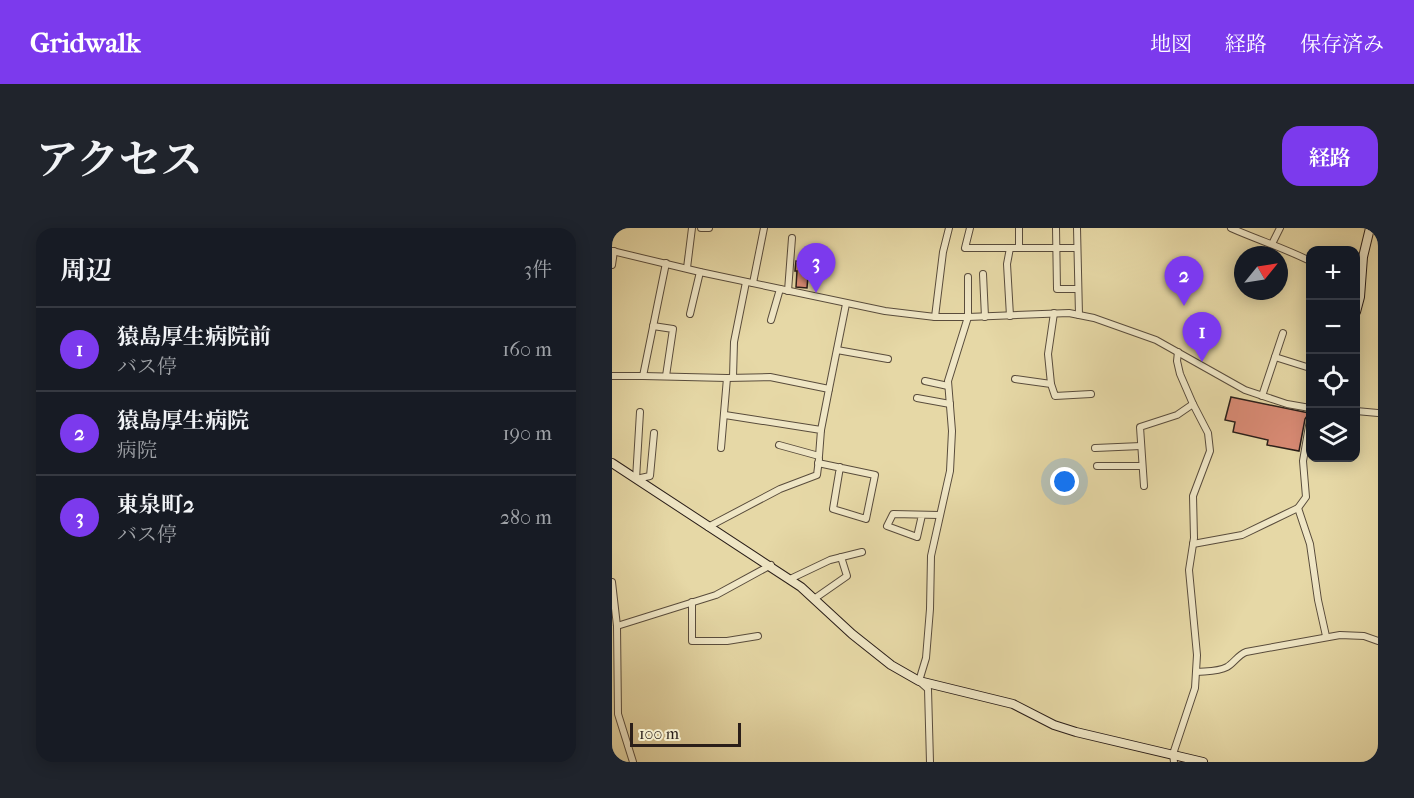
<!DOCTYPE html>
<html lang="ja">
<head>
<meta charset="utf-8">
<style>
	:root { --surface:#171b24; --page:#20242c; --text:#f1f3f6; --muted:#9ea1a6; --line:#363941; --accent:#7c3aed }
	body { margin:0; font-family:"IM FELL French Canon","Noto Serif JP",serif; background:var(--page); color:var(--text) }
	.controls { position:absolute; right:18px; top:18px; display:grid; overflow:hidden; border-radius:12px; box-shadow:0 3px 15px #0003 }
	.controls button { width:54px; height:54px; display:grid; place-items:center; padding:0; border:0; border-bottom:2px solid var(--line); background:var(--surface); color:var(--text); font:30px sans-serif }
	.compass { position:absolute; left:622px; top:18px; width:54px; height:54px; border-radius:50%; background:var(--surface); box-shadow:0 3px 15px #0003; rotate:60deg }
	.scale { position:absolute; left:18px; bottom:15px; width:111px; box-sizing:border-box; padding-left:6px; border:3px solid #2a1e19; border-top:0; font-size:16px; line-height:21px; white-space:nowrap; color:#2a1e19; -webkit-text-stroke:4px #efe6c5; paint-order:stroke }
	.you { position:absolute; left:453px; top:254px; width:21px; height:21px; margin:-15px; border:4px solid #fff; border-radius:50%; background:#1a73e8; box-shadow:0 0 0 9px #1a73e833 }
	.badge { display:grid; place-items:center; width:39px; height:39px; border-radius:50%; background:var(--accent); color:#fff; font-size:20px; font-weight:700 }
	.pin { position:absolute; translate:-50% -50px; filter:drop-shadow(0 2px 3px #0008) }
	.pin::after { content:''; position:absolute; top:32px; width:21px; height:18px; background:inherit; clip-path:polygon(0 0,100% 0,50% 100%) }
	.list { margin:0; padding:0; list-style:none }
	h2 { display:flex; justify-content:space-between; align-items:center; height:78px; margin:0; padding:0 24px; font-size:26px }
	h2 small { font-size:20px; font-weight:400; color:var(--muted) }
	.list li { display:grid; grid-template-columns:39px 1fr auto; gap:18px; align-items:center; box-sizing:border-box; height:84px; padding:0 24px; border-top:2px solid var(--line) }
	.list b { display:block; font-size:22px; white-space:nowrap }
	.list p { margin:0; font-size:20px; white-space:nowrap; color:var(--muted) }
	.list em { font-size:20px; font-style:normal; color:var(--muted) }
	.icon { flex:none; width:33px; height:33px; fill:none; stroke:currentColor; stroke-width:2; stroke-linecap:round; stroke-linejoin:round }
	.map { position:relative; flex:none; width:766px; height:534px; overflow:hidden; border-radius:18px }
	header { display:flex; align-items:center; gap:36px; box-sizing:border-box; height:84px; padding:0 30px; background:var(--accent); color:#fff }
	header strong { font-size:28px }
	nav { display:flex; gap:33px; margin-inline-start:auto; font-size:21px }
	.intro { display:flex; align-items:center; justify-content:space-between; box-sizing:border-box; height:144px; padding:0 36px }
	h1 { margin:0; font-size:42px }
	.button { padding:15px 27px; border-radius:18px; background:var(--accent); color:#fff; font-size:21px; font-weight:700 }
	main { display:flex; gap:36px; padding:0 36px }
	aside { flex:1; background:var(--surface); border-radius:18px; box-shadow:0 3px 15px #0003 }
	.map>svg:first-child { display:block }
	.building { fill:#d88a74; stroke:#2a1e19; stroke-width:1.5 }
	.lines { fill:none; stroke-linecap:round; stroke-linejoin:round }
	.street-casing { stroke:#594c3c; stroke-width:8 }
	.secondary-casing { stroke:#2a1e19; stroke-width:10 }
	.street { stroke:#efe6c5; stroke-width:6 }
	.secondary { stroke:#efe6c5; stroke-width:8 }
</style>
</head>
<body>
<header>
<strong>Gridwalk</strong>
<nav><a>地図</a><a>経路</a><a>保存済み</a></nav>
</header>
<div class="intro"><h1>アクセス</h1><a class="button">経路</a></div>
<main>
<aside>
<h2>周辺<small>3件</small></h2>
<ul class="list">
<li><span class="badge">1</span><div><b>猿島厚生病院前</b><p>バス停</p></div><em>160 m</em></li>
<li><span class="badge">2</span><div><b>猿島厚生病院</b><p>病院</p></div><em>190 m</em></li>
<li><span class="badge">3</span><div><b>東泉町2</b><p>バス停</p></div><em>280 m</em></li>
</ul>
</aside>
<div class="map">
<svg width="766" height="534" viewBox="0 0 766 534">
	<rect width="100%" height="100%" fill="#e6d8a6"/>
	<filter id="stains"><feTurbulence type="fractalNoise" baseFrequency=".00333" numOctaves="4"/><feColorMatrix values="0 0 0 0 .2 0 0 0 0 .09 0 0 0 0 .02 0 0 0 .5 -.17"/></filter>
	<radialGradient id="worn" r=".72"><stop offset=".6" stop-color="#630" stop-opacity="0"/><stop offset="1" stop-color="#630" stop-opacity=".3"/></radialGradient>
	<!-- building -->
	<g class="building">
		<polygon points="184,33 197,35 195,60 184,59 185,43 183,43"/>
		<polygon points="619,169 697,185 693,191 687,223 655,217 656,212 621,204 623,194 613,192"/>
	</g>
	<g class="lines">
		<defs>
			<g id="street">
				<polyline points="89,0 97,0"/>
				<polyline points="358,0 353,20 465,20"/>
				<polyline points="444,0 445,61 466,61"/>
				<polyline points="465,0 467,87"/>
				<path d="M619 0C646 12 672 20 698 33"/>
				<polyline points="660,16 668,0"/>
				<polyline points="407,20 407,0"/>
				<polyline points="0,23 88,44 273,83 323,89 356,89 457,85 482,90 544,112 633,162 675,176 698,180"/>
				<polyline points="0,37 2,23"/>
				<polyline points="75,40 80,0"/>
				<polyline points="371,46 373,89"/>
				<polyline points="141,55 152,0"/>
				<polyline points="176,63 180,10"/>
				<polyline points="78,86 88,44"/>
				<polyline points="398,88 395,36 398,20"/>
				<polyline points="323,89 331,24 337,0"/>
				<polyline points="159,92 168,61"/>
				<polyline points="41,98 61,101 54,148"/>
				<polyline points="225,122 276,131"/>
				<polyline points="663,129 698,140"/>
				<polyline points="0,148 31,148 54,35"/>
				<polyline points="31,148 115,150 109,220"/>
				<polyline points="121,149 122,114 134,54"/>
				<polyline points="115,150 158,149 217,161 209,202"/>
				<polyline points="403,151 439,156 443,168 479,166"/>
				<polyline points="313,153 336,158"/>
				<polyline points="439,156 436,126 442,85"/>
				<polyline points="217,161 234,76"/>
				<polyline points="650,168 671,105"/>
				<polyline points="305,170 338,176"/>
				<polyline points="744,183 766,185"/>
				<polyline points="28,184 24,251 38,248 42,205"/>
				<polyline points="113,187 209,202 207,228 167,217"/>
				<polyline points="698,192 691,233 694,269 686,280 698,316 706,372 714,408"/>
				<polyline points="483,220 529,218"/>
				<polyline points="206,235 263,247 254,291 221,281 228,239"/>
				<polyline points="485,238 530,238"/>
				<polyline points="532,258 528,199 565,187 581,176"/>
				<polyline points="310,287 305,309 275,298 281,286 327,287"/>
				<polyline points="96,299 168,261 205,247 207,231"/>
				<polyline points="581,316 630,307 686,280"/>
				<polyline points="178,351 218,332 250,324"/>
				<polyline points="0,354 5,398 6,486 21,534"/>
				<polyline points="202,371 235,348 229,329"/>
				<polyline points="80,374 80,413 115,413 146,408"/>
				<polyline points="5,398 104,367 159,337"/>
				<path d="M585 444C594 443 606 444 615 439 622 435 626 427 634 424L728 407 752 408 766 413"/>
				<polyline points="318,534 316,461 307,453 314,430 318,381 319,328 338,243 340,203 336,153 356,89 356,49"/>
				<polyline points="562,534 561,526 583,460 585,427 577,342 582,310 581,268 598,223 596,205 581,176 568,146 565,133 566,124"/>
			</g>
			<g id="secondary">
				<polyline points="744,84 748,69 751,29 758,0"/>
				<polyline points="0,235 189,359 240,406 279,437 307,453 401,476 442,497 464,504 591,534"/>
			</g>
		</defs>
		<!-- street casing -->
		<use href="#street" class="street-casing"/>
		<!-- secondary casing -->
		<use href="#secondary" class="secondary-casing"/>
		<!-- street -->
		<use href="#street" class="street"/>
		<!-- secondary -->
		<use href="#secondary" class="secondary"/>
	</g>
	<rect width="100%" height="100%" filter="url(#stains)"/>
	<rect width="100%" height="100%" fill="url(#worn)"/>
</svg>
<div class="controls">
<button>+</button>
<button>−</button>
<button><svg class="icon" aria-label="locate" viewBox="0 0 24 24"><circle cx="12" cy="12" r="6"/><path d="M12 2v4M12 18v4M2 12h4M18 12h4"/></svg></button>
<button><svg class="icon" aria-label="layers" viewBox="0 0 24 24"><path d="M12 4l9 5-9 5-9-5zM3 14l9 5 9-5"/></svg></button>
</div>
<svg class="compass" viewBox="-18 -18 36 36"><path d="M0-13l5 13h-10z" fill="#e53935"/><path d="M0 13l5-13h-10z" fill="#9ea1a6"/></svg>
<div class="scale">100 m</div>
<div class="you"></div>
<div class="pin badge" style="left:590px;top:134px">1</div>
<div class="pin badge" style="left:572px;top:78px">2</div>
<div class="pin badge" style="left:204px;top:65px">3</div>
</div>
</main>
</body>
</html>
